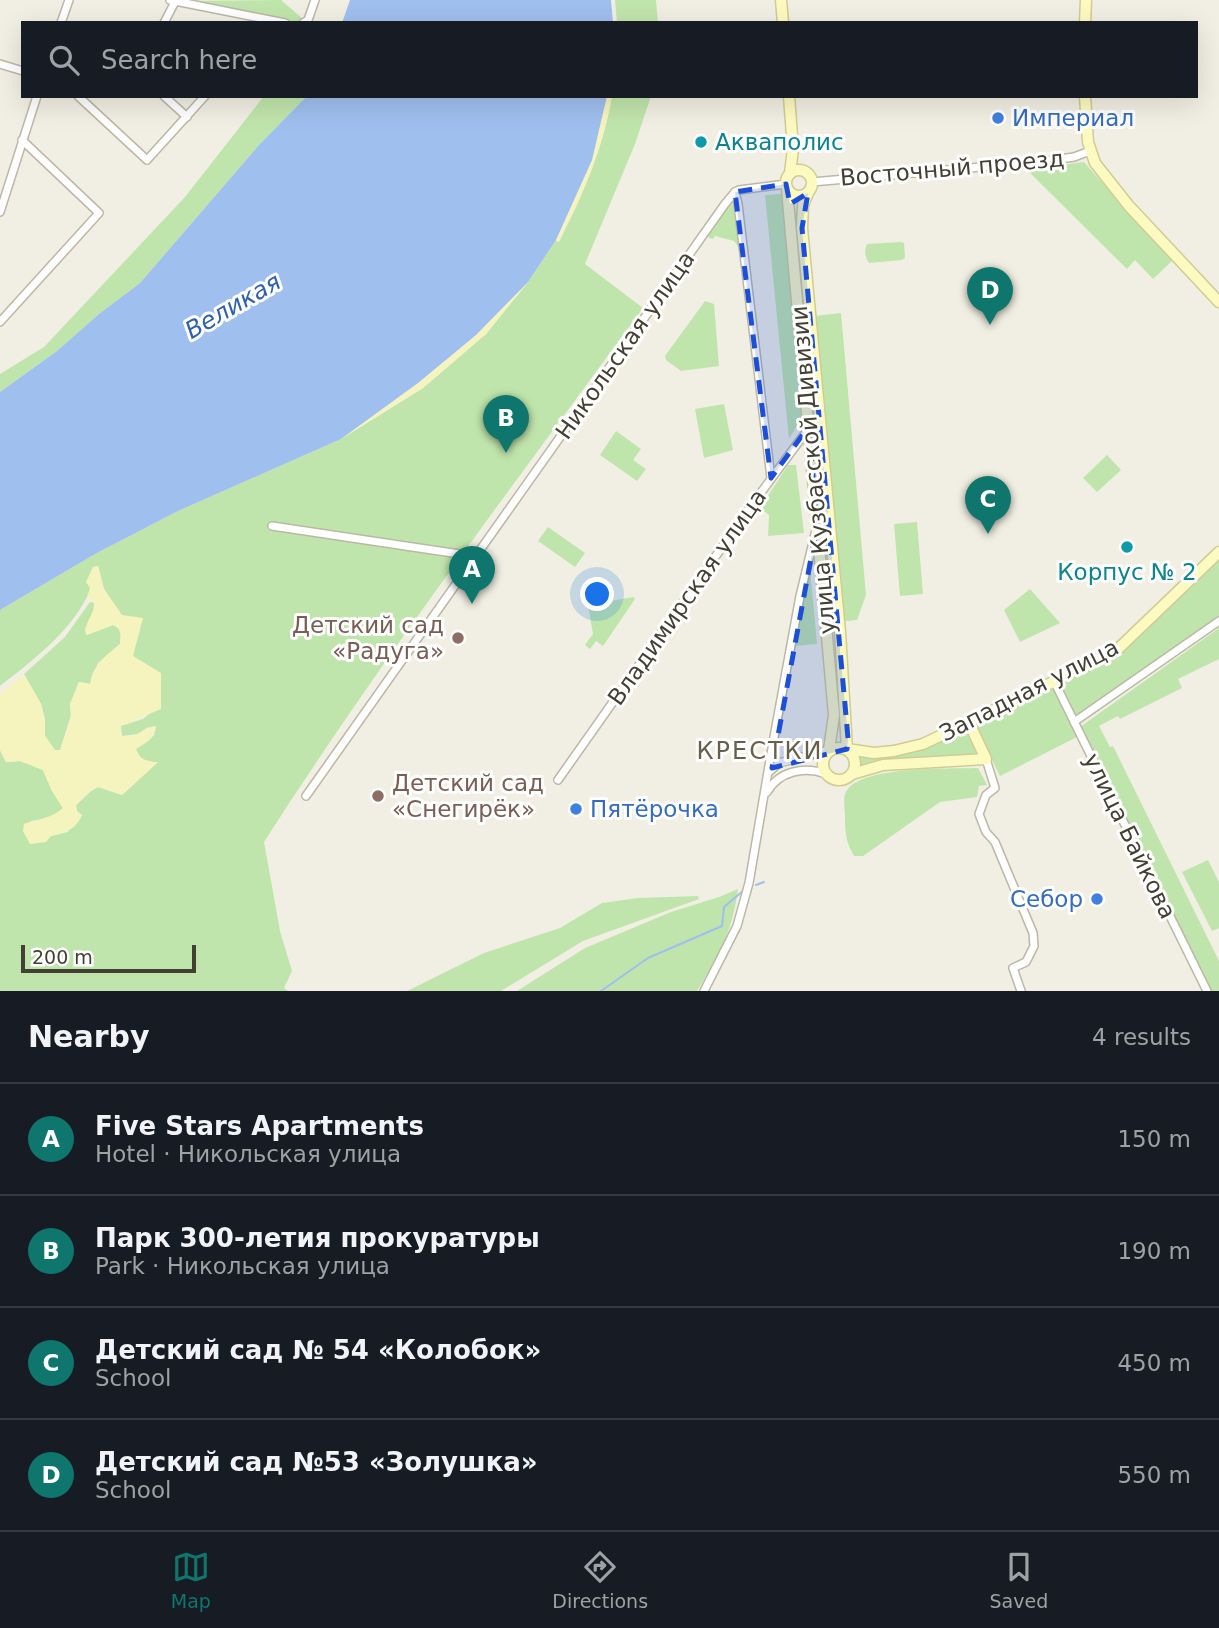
<!DOCTYPE html>
<html lang="en">
<head>
<meta charset="utf-8">
<style>
	:root { --surface:#171b24; --page:#20242c; --text:#f1f3f6; --muted:#9ea1a6; --line:#363941; --accent:#0f766e }
	body { margin:0; font-family:"DejaVu Sans",sans-serif; background:var(--page); color:var(--text) }
	.scale { position:absolute; left:21px; bottom:18px; width:175px; box-sizing:border-box; padding-left:7px; border:4px solid #423f33; border-top:0; font-size:19px; line-height:24px; white-space:nowrap; color:#423f33; -webkit-text-stroke:5px #fff; paint-order:stroke }
	.you { position:absolute; left:598px; top:595px; width:24px; height:24px; margin:-18px; border:5px solid #fff; border-radius:50%; background:#1a73e8; box-shadow:0 0 0 10px #1a73e833 }
	.badge { display:grid; place-items:center; width:46px; height:46px; border-radius:50%; background:var(--accent); color:#fff; font-size:23px; font-weight:700 }
	.pin { position:absolute; translate:-50% -58px; filter:drop-shadow(0 2px 4px #0008) }
	.pin::after { content:''; position:absolute; top:37px; width:24px; height:21px; background:inherit; clip-path:polygon(0 0,100% 0,50% 100%) }
	.list { margin:0; padding:0; list-style:none }
	h2 { display:flex; justify-content:space-between; align-items:center; height:91px; margin:0; padding:0 28px; font-size:30px }
	h2 small { font-size:23px; font-weight:400; color:var(--muted) }
	.list li { display:grid; grid-template-columns:46px 1fr auto; gap:21px; align-items:center; box-sizing:border-box; height:112px; padding:0 28px; border-top:2px solid var(--line) }
	.list b { display:block; font-size:26px; white-space:nowrap }
	.list p { margin:0; font-size:23px; white-space:nowrap; color:var(--muted) }
	.list em { font-size:23px; font-style:normal; color:var(--muted) }
	.icon { flex:none; width:38px; height:38px; fill:none; stroke:currentColor; stroke-width:2; stroke-linecap:round; stroke-linejoin:round }
	.map { position:relative; flex:none; width:1219px; height:991px; overflow:hidden }
	.search { position:absolute; background:var(--surface); box-shadow:0 7px 28px #0002; left:21px; right:21px; top:21px; height:77px; display:flex; align-items:center; gap:18px; box-sizing:border-box; padding:0 24px; border-radius:0px; color:var(--muted); font-size:26px }
	.sheet { height:539px; background:var(--surface) }
	nav { display:flex; justify-content:space-around; align-items:center; box-sizing:border-box; height:98px; border-top:2px solid var(--line); background:var(--surface); font-size:19px; color:var(--muted) }
	nav a { display:grid; justify-items:center; gap:4px }
	nav .on { color:var(--accent) }
	.map>svg:first-child { display:block }
	.green { fill:#c0e5ac }
	.sand { fill:#f6f4be }
	.water { fill:#9fbfee }
	.lines { fill:none; stroke-linecap:round; stroke-linejoin:round }
	.stream { stroke:#9fbfee; stroke-width:2 }
	.street-casing { stroke:#bcb8a6; stroke-width:10 }
	.secondary-casing { stroke:#d0cc93; stroke-width:13 }
	.street { stroke:#fff; stroke-width:7 }
	.secondary { stroke:#fdfac1; stroke-width:10 }
	.marked { fill:#1d4ed8; fill-opacity:0.2; stroke:#1d4ed8; stroke-width:5; stroke-dasharray:14 9; stroke-linejoin:round }
	.shop-dot { fill:#3f7fe0; stroke:#fff; stroke-width:2.5 }
	.culture-dot { fill:#0f9aa8; stroke:#fff; stroke-width:2.5 }
	.education-dot { fill:#8d6e63; stroke:#fff; stroke-width:2.5 }
	.labels { text-anchor:middle; stroke-width:6; stroke-linejoin:round; paint-order:stroke }
	.shop-label { font-size:23px; fill:#366cbe; stroke:#fff; text-anchor:start }
	.culture-label { font-size:23px; fill:#0d838f; stroke:#fff; text-anchor:start }
	.street-label { font-size:23px; fill:#423f33; stroke:#fff }
	.education-label { font-size:23px; fill:#785e54; stroke:#fff; text-anchor:end }
	.water-label { font-size:24px; font-style:italic; fill:#3060ab; stroke:#fff }
	.neighbourhood-label { font-size:24px; letter-spacing:2px; fill:#655f4b; stroke:#fff }
</style>
</head>
<body>
<div class="map">
<svg width="1219" height="991" viewBox="0 0 1219 991">
	<rect width="100%" height="100%" fill="#f1efe3"/>
	<!-- green -->
	<g class="green">
		<polygon points="281,0 303,19 298,23 292,23 179,1"/>
		<polygon points="615,0 656,0 658,23 617,23"/>
		<polygon points="264,96 307,96 259,145 140,283 99,314 57,351 0,392 0,374 44,347 185,197"/>
		<path d="M612 96H651L635 144 585 264 643 308C514 484 382 658 264 842L280 931 292 971 284 988 288 991H0V750L6 762 20 761 43 770 52 791 63 808C57 815 40 821 30 821L51 836 68 832 77 811 76 805 91 791 98 787 122 795 157 763C147 760 140 761 135 749L148 741 155 734 148 727 138 734 122 736 121 726 143 719 149 714 122 616 104 589 98 566C94 576 92 588 87 597 68 634 32 661 0 686V610L95 554 178 511 341 439 423 388 486 334 528 282 556 240 559 242C583 195 603 148 612 96Z"/>
		<polygon points="1084,162 1140,226 1173,260 1153,279 1135,260 1127,269 1026,169"/>
		<polygon points="781,194 785,203 801,419 789,439 765,195"/>
		<polygon points="732,204 735,206 739,248 734,241 715,236 713,239 709,238 708,235 728,205"/>
		<path d="M900 242 904 243 905 258 902 260 869 263C865 257 864 251 867 244Z"/>
		<polygon points="705,301 714,304 719,366 681,371 666,360 665,356"/>
		<polygon points="841,313 866,595 857,620 838,622 814,316"/>
		<polygon points="724,404 733,450 704,458 695,409"/>
		<polygon points="616,431 641,449 633,460 646,469 637,481 600,455"/>
		<polygon points="1107,455 1121,470 1097,492 1083,478"/>
		<polygon points="788,465 796,465 804,533 768,536 769,515 760,508"/>
		<polygon points="917,522 923,594 900,596 894,524"/>
		<polygon points="548,527 585,553 575,567 538,541"/>
		<polygon points="1219,558 1219,618 1078,716 1074,714 1060,686 1065,678 1123,649"/>
		<polygon points="810,569 817,644 794,646 809,572"/>
		<polygon points="1030,589 1060,623 1020,642 1004,610"/>
		<polygon points="633,597 635,599 603,646 596,641 590,649 585,645 593,634 588,605"/>
		<path d="M90 602 94 603 95 608 85 629 87 635 113 625C122 629 121 635 120 644L98 663 91 684 79 682 70 704 71 716 60 750 55 751 45 736V720L41 704 24 674 65 637Z"/>
		<polygon points="1219,628 1219,659 1178,679 1182,688 1120,719 1118,716 1099,726 1110,747 1113,746 1219,961 1219,991 1210,991 1080,727"/>
		<polygon points="1053,689 1077,737 1000,776 974,724"/>
		<path d="M967 728 977 754 962 757 861 766 860 758C905 758 928 750 967 728Z"/>
		<path d="M978 768 987 785 979 786 977 797 940 802 863 856H854C846 842 845 833 845 816 845 810 843 800 845 794 855 765 951 769 978 768Z"/>
		<polygon points="1208,860 1219,882 1219,928 1212,931 1182,872"/>
		<path d="M738 889C732 933 720 953 697 991H517L585 948 671 912 719 897Z"/>
		<polygon points="698,896 699,899 583,941 501,991 407,991 484,953 560,928 602,903 638,898"/>
	</g>
	<!-- sand -->
	<g class="sand">
		<path d="M607 96H612C603 148 583 196 558 242L556 240 592 160Z"/>
		<polygon points="528,282 486,334 423,388 341,439 418,383 476,335"/>
		<path d="M98 566 104 589 122 615 143 618 133 656 161 673V709L121 726 120 732 122 736C127 736 133 736 137 734 145 731 147 727 156 726 155 739 145 743 136 749 140 760 147 762 158 762L122 795 98 787 91 791 76 805 77 811 82 815C76 830 65 832 51 836L46 842 30 844 23 831 24 824C37 819 53 818 63 808L52 791 43 770 20 761 6 762 0 750V694L24 674 41 704 45 720V736L55 750H60L71 716 70 704 79 682 90 684C93 664 106 656 120 644 121 635 122 629 113 625L86 635C83 623 95 615 94 603L87 597 90 588 86 582 93 567Z"/>
	</g>
	<!-- water -->
	<g class="water">
		<polygon points="350,0 611,0 613,23 342,23"/>
		<polygon points="307,96 607,96 592,160 556,240 528,282 476,335 418,383 341,439 178,511 95,554 0,610 0,392 57,351 99,314 140,283 259,145"/>
	</g>
	<g class="lines">
		<!-- stream -->
		<g class="stream">
			<polyline points="756,885 764,882"/>
			<polyline points="601,991 648,958 722,926 724,907 743,891"/>
		</g>
		<defs>
			<g id="street">
				<polyline points="170,0 285,23"/>
				<polyline points="61,23 69,0"/>
				<polyline points="164,23 176,0"/>
				<polyline points="303,23 308,20 315,0"/>
				<polyline points="0,64 23,71"/>
				<polyline points="78,96 147,160 205,96"/>
				<polyline points="164,96 187,117"/>
				<polyline points="812,182 1038,162 1074,157 1090,151"/>
				<polyline points="735,192 738,204 771,478"/>
				<polyline points="0,212 37,96"/>
				<polyline points="0,322 99,213 22,140"/>
				<polyline points="272,526 466,555"/>
				<polyline points="1054,681 1207,991"/>
				<polyline points="1074,722 1219,621"/>
				<polyline points="986,759 995,788 986,795 979,814 986,832 995,842 1033,933 1034,946 1026,962 1013,968 1021,991"/>
				<polyline points="769,772 779,763 829,750"/>
				<polyline points="558,780 751,506 809,428"/>
				<path d="M767 792C779 771 804 766 826 774"/>
				<polyline points="306,796 725,204 735,192 739,190 786,184"/>
				<polyline points="704,991 737,926 749,883 772,748 800,596 816,530"/>
			</g>
			<g id="secondary">
				<polyline points="781,0 783,23"/>
				<polyline points="1085,23 1086,0"/>
				<polyline points="789,96 793,149 790,173"/>
				<polyline points="1085,96 1088,142 1095,163 1129,206 1219,302"/>
				<circle cx="799" cy="183" r="13"/>
				<polyline points="787,189 834,715 829,750"/>
				<polyline points="808,193 803,205 802,228 840,632 847,749 874,753 894,751 923,744 1047,685 1119,648 1219,552"/>
				<circle cx="839" cy="764" r="16"/>
				<polyline points="852,774 883,765 986,759 969,723"/>
			</g>
		</defs>
		<!-- street casing -->
		<use href="#street" class="street-casing"/>
		<!-- secondary casing -->
		<use href="#secondary" class="secondary-casing"/>
		<!-- street -->
		<use href="#street" class="street"/>
		<!-- secondary -->
		<use href="#secondary" class="secondary"/>
	</g>
	<!-- marked area -->
	<path class="marked" d="M786 184 790 204 808 193 802 228 848 738 847 749 772 768 817 526 809 426 771 478 735 192Z"/>
	<!-- markers -->
	<g class="shop-dot">
		<circle cx="998" cy="118" r="7"/>
		<circle cx="576" cy="809" r="7"/>
		<circle cx="1097" cy="899" r="7"/>
	</g>
	<g class="culture-dot">
		<circle cx="701" cy="142" r="7"/>
		<circle cx="1127" cy="547" r="7"/>
	</g>
	<g class="education-dot">
		<circle cx="458" cy="638" r="7"/>
		<circle cx="378" cy="796" r="7"/>
	</g>
	<g class="labels">
		<!-- shop labels -->
		<g class="shop-label">
			<text x="1012" y="126">Империал</text>
			<text x="590" y="817">Пятёрочка</text>
			<text x="1083" y="907" text-anchor="end">Себор</text>
		</g>
		<!-- culture labels -->
		<g class="culture-label">
			<text x="715" y="150">Акваполис</text>
			<text x="1127" y="580" text-anchor="middle">Корпус № 2</text>
		</g>
		<!-- street labels -->
		<g class="street-label">
			<text transform="translate(952 168) rotate(-5)" y="8">Восточный проезд</text>
			<text transform="translate(625 345) rotate(-55)" y="8">Никольская улица</text>
			<text transform="translate(813 470) rotate(-95)" y="8">улица Кузбасской Дивизии</text>
			<text transform="translate(687 597) rotate(-55)" y="8">Владимирская улица</text>
			<text transform="translate(1029 690) rotate(-27)" y="8">Западная улица</text>
			<text transform="translate(1130 836) rotate(64)" y="8">улица Байкова</text>
		</g>
		<!-- education labels -->
		<g class="education-label">
			<text x="444" y="633">Детский сад<tspan x="444" dy="26">«Радуга»</tspan></text>
			<text x="392" y="791" text-anchor="start">Детский сад<tspan x="392" dy="26">«Снегирёк»</tspan></text>
		</g>
		<!-- water labels -->
		<g class="water-label">
			<text transform="translate(233 306) rotate(-30)" y="8">Великая</text>
		</g>
		<!-- neighbourhood labels -->
		<g class="neighbourhood-label">
			<text x="760" y="759">КРЕСТКИ</text>
		</g>
	</g>
</svg>
<div class="scale">200 m</div>
<div class="you"></div>
<div class="pin badge" style="left:472px;top:604px">A</div>
<div class="pin badge" style="left:506px;top:453px">B</div>
<div class="pin badge" style="left:988px;top:534px">C</div>
<div class="pin badge" style="left:990px;top:325px">D</div>
<div class="search"><svg class="icon" aria-label="search" viewBox="0 0 24 24"><circle cx="10" cy="10" r="6"/><path d="M15 15l6 6"/></svg>Search here</div>
</div>
<section class="sheet">
<h2>Nearby<small>4 results</small></h2>
<ul class="list">
<li><span class="badge">A</span><div><b>Five Stars Apartments</b><p>Hotel · Никольская улица</p></div><em>150 m</em></li>
<li><span class="badge">B</span><div><b>Парк 300-летия прокуратуры</b><p>Park · Никольская улица</p></div><em>190 m</em></li>
<li><span class="badge">C</span><div><b>Детский сад № 54 «Колобок»</b><p>School</p></div><em>450 m</em></li>
<li><span class="badge">D</span><div><b>Детский сад №53 «Золушка»</b><p>School</p></div><em>550 m</em></li>
</ul>
</section>
<nav>
<a class="on"><svg class="icon" aria-label="map" viewBox="0 0 24 24"><path d="M3 6l6-2 6 2 6-2v14l-6 2-6-2-6 2zM9 4v14M15 6v14"/></svg>Map</a>
<a><svg class="icon" aria-label="directions" viewBox="0 0 24 24"><path d="M12 3l9 9-9 9-9-9zM9 14v-3h6M13 9l2 2-2 2"/></svg>Directions</a>
<a><svg class="icon" aria-label="saved" viewBox="0 0 24 24"><path d="M7 4h10v16l-5-4-5 4z"/></svg>Saved</a>
</nav>
</body>
</html>
